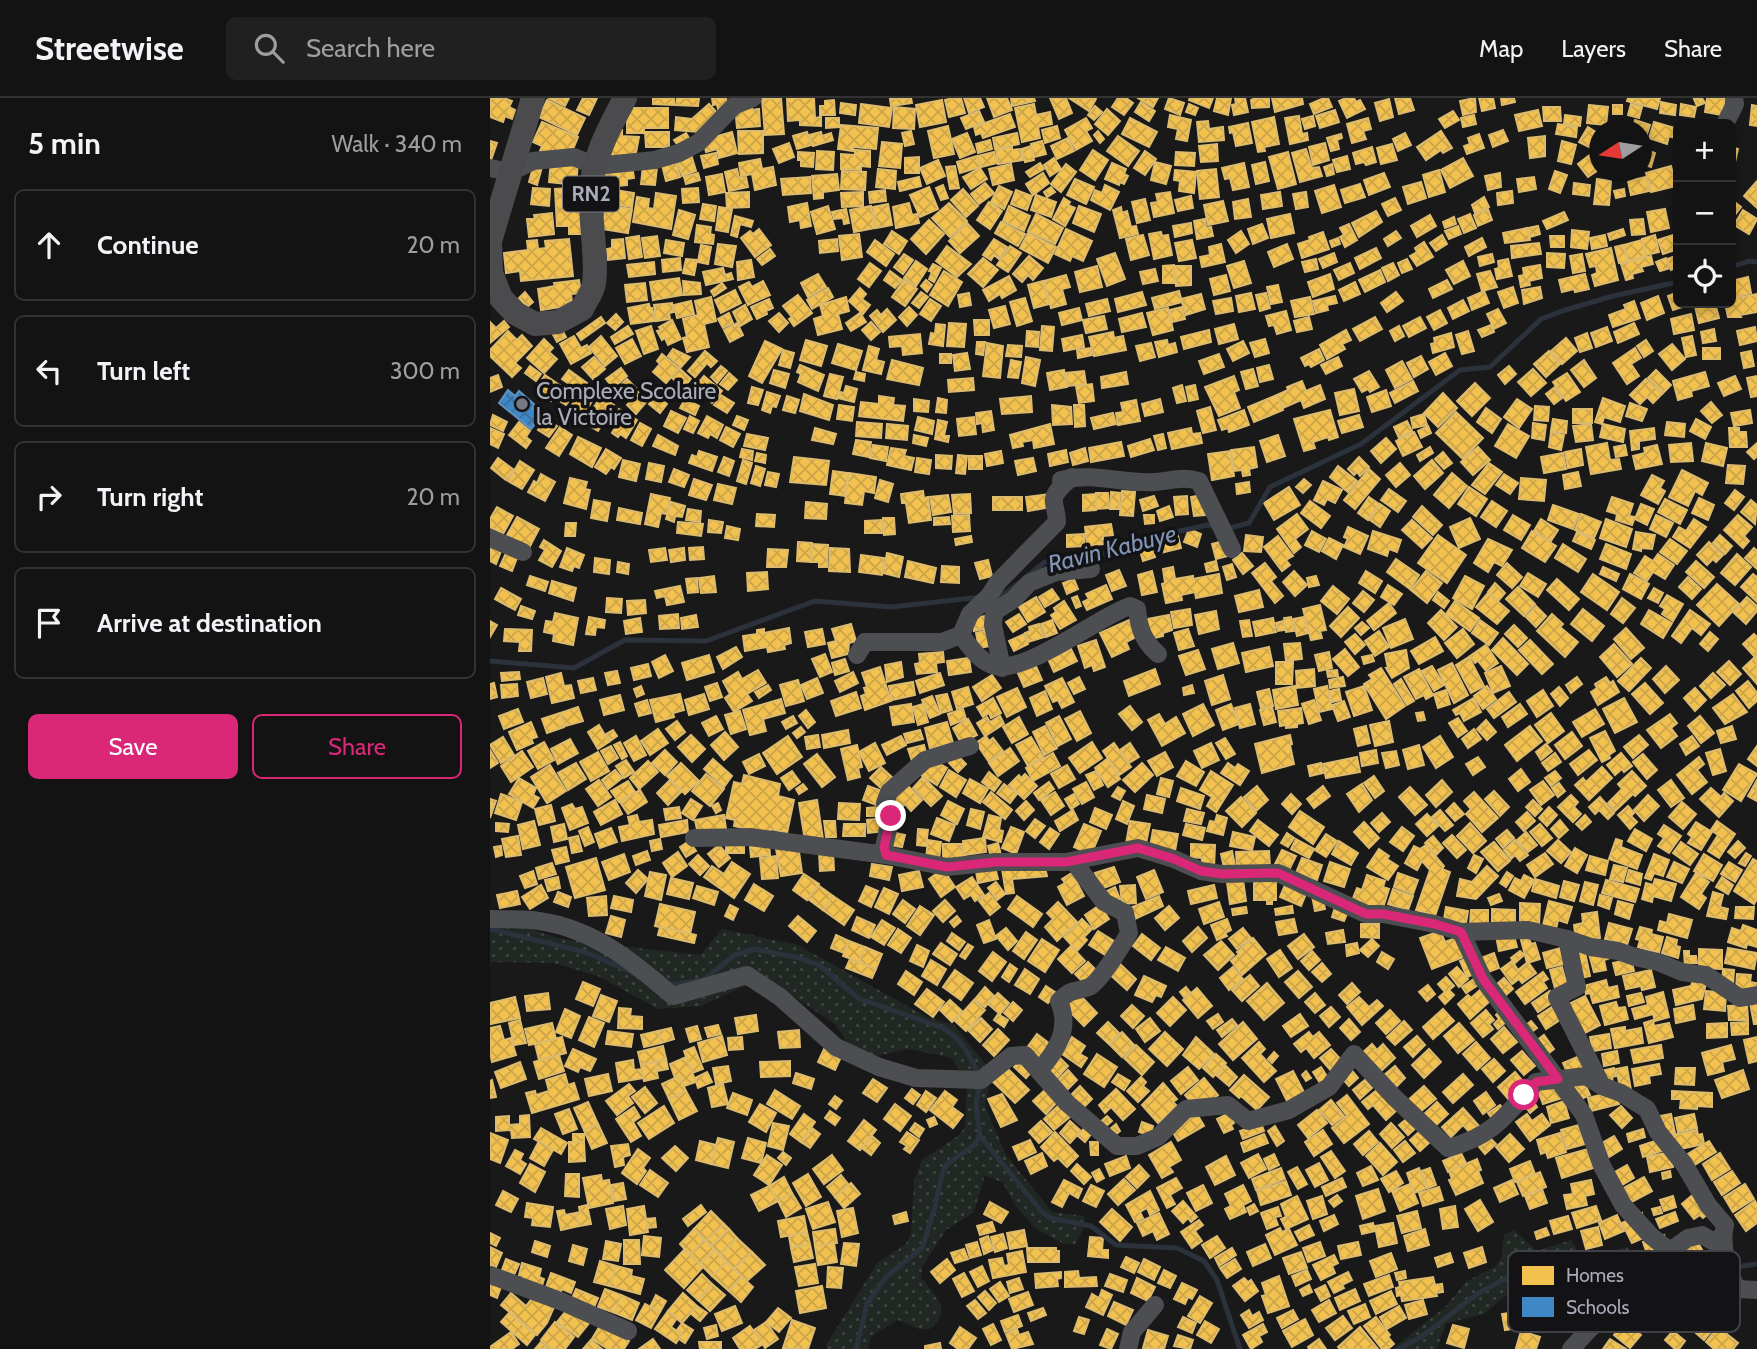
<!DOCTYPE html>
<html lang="en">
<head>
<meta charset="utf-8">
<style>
	:root { --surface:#131313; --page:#202021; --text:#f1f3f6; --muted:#9d9ea0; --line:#323233; --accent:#db2777 }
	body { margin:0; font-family:Cabin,sans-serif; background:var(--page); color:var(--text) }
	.controls { position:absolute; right:21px; top:21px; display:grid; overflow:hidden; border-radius:10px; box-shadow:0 4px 10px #0003 }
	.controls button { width:63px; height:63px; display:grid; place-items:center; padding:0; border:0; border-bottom:2px solid var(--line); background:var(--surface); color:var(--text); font:35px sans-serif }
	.compass { position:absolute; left:1099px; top:21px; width:63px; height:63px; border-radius:50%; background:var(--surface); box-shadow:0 4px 10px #0003; rotate:258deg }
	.stop { position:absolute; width:21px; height:21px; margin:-16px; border:5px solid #db2777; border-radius:50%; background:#fff }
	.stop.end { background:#db2777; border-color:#fff; box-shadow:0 2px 7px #0008 }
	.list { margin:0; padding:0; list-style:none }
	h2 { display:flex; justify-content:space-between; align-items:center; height:91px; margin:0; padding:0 28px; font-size:30px }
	h2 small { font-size:23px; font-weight:400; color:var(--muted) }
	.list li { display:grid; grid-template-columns:46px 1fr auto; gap:21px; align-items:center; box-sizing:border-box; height:112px; margin:0 14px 14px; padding:0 14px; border:2px solid var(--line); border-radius:10px }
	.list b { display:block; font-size:26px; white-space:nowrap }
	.list em { font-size:23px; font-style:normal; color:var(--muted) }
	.actions { display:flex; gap:14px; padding:21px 28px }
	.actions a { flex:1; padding:16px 0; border:2px solid var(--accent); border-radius:10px; text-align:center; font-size:24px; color:var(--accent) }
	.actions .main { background:var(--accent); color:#fff }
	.icon { flex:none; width:38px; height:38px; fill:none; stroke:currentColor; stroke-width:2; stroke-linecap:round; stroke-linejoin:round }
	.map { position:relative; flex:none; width:1267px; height:1251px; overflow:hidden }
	header { display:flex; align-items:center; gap:42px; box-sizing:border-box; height:98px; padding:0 35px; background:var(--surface); border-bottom:2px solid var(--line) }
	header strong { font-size:33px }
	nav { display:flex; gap:38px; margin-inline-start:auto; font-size:24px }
	.search { width:490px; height:63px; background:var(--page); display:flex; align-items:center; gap:18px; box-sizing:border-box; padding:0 24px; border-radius:10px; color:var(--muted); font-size:26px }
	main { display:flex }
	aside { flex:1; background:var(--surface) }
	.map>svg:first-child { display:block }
	.grass { fill:url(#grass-dots) }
	.homes { fill:url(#homes-cross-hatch); stroke:#dcbb6e; stroke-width:2 }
	.schools { fill:url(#schools-cross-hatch); stroke:#5f93c2; stroke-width:2 }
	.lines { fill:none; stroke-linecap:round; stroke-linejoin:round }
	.stream { stroke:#2b323c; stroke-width:5 }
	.minor { stroke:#4d4e52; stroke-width:18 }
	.highway { stroke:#4b4b4e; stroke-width:24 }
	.route { stroke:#db2777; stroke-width:9 }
	.poi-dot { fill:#777982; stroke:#131315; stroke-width:2.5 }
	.labels { text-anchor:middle; stroke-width:7; stroke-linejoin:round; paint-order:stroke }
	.shield { fill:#131315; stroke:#7d7e88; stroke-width:2 }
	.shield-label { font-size:21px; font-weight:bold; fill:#aaacba }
	.poi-label { font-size:23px; fill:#aaacba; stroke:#131315; text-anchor:start }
	.water-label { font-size:24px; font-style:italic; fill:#8095b6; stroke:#131315 }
	.key { fill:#131315; stroke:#404147; stroke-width:2 }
	.key-label { font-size:19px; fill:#aaacba }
</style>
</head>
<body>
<header>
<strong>Streetwise</strong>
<div class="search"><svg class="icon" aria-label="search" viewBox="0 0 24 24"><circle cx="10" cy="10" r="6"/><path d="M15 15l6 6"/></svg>Search here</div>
<nav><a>Map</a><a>Layers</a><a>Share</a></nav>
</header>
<main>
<aside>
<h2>5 min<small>Walk · 340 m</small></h2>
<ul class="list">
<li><svg class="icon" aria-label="ahead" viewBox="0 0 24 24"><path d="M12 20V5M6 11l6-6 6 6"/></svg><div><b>Continue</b></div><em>20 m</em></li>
<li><svg class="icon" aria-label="left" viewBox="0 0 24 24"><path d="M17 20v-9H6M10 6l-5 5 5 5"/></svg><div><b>Turn left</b></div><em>300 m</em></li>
<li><svg class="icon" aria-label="right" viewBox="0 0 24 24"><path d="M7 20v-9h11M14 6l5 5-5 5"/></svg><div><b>Turn right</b></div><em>20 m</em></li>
<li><svg class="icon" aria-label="arrive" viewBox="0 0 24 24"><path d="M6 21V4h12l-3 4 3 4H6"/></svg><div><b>Arrive at destination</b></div></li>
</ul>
<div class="actions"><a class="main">Save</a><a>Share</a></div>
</aside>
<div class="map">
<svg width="1267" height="1251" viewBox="0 0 1267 1251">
	<defs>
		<pattern id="grass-dots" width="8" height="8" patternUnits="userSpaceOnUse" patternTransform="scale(1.75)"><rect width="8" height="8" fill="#212823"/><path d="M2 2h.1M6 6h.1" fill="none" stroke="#3f4441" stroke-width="1.8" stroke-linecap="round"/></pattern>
		<pattern id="homes-cross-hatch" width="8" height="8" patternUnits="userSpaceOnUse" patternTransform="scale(1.75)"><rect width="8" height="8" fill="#f2c14e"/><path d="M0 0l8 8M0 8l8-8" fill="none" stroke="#cca54a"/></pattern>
		<pattern id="schools-cross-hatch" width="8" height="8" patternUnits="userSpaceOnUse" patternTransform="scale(1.75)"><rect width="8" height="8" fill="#3f88c5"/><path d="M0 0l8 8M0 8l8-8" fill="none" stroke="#3b6f9b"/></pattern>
	</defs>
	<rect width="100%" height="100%" fill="#191919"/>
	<!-- grass -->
	<g class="grass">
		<path d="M0 818 72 841 200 856H211L232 831 308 847 437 919 464 927 496 967 499 988 495 1008 516 1057 562 1114 594 1118 595 1128 585 1146H574L546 1131 525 1107 513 1085 495 1077 484 1114 456 1132 432 1169 431 1179C445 1198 464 1212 440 1231H429L408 1222 381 1238 378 1251H337L336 1247 388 1164 415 1147 421 1137 424 1083 432 1062 468 1038 475 1029 477 986 462 960 419 951 386 958 364 954 345 926 279 882 250 890 211 908 168 911 108 878 64 865 0 864Z"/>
		<polygon points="1024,1132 1047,1153 1081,1142 1093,1160 1137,1149 1148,1166 1199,1185 1165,1224 1039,1192 1017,1196 994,1216 956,1225 947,1251 902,1251 955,1209 976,1184 1006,1168 1012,1158 1014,1136"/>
	</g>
	<!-- homes -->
	<g class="homes">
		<polygon points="0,0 14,0 22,3 19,9 25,12 22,21 15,18 13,24 0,19"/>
		<polygon points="58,0 79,0 75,8"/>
		<polygon points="93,0 107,0 99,17 87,12"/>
		<polygon points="163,0 184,0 184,7 163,6"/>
		<polygon points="187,0 209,0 208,8 186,7"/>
		<polygon points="222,0 236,0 238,9 228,11 227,6 223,7"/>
		<polygon points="291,0 294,36 275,37 272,1"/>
		<polygon points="297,0 324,0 325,20 331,19 331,28 310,27 310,22 298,23"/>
		<polygon points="421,0 422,5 401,8 400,1"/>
		<polygon points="463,0 471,0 475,15 459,19 455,2"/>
		<polygon points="474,0 490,0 494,9 479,15"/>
		<polygon points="497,0 517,0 522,12 504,19"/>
		<polygon points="521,0 544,0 545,3 522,8"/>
		<polygon points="560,0 576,0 582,15 569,21"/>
		<polygon points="579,0 605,0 606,1 599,13"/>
		<polygon points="628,0 636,0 643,5 634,17 622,9"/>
		<polygon points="648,0 668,0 663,9"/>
		<polygon points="679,0 694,5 690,17 675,11"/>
		<polygon points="700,0 723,0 719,10 699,2"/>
		<polygon points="727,0 741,0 738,17 724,13"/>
		<polygon points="745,0 755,0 758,14 744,17 742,7 746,6"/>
		<polygon points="765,0 779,0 779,9 762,10 761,2"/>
		<polygon points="782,0 812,0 813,6 785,14"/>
		<polygon points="834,0 838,0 842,9 824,16 820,6"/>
		<polygon points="856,0 864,0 866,4 870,2 875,11 857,20 849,3"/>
		<polygon points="905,0 920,0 924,12 909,16"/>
		<polygon points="985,0 986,14 973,17 970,3"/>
		<polygon points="989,0 1003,0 1005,10 992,13"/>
		<polygon points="1011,0 1024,0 1025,4 1012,7"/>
		<polygon points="1138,0 1170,0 1167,11 1137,3"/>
		<polygon points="1212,0 1215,5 1207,8 1204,1"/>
		<polygon points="1217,0 1235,0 1232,17 1215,14"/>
		<polygon points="899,1 903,19 890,23 885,5"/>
		<polygon points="57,2 95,20 87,37 49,19"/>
		<polygon points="344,2 345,17 330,17 330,8 335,8 335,3"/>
		<polygon points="452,2 456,24 430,29 426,7"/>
		<polygon points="651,4 665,13 659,23 645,14"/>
		<polygon points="1171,4 1186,7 1185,17 1170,15"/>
		<polygon points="351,5 366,7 365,17 350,15"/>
		<polygon points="219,6 229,17 210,34 185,32 186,19 202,21"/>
		<polygon points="371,6 402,10 399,29 369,25"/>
		<polygon points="544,6 546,17 560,14 562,26 548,29 550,40 532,44 525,10"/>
		<polygon points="699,6 708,10 705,17 696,14"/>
		<polygon points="1141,6 1152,9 1149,20 1138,17"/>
		<polygon points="1191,6 1206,9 1204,19 1190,17"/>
		<polygon points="262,7 262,12 269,11 270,28 247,30 245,9"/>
		<polygon points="1099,7 1118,9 1116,27 1097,25"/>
		<rect x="1123" y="7" width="9" height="9"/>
		<polygon points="1262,7 1267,8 1267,28 1260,27"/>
		<polygon points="605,8 612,14 604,22 598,17"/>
		<polygon points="404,9 425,11 424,31 403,30"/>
		<polygon points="1053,9 1070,9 1071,23 1054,23"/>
		<polygon points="137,10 178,10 178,30 154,30 154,35 137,35"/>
		<polygon points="617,11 630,23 618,37 605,26"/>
		<polygon points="845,12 849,24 830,30 826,18"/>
		<polygon points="1048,12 1052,28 1029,33 1025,17"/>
		<polygon points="489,13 494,24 476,31 471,20"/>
		<polygon points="963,13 969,22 955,30 949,21"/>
		<polygon points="520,16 525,29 493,40 491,35 486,37 484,29"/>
		<polygon points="680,17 701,22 697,43 686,41 688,31 678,29"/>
		<polygon points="984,17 986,26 973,29 971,20"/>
		<polygon points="1075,17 1091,19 1090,28 1074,26"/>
		<polygon points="809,18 812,36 817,35 818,42 800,46 795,20"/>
		<polygon points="823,18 825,28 815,31 812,21"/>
		<polygon points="784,19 789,46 774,49 775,53 768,54 762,24"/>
		<polygon points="336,20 349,20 349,29 336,30"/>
		<polygon points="596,20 602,30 596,33 602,43 586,52 575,32"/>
		<polygon points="640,20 667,34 659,49 632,36"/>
		<polygon points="878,20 881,31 873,33 876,41 862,45 857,26"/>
		<polygon points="1145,22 1160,27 1154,45 1152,44 1152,32 1142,32"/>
		<polygon points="718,23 719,31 733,29 734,42 709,44 707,24"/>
		<polygon points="52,24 88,39 81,56 69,51 66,60 50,53 52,48 43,44"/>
		<polygon points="1164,24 1188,31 1185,40 1179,38 1177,46 1159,40"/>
		<polygon points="758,25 762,45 746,48 743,34 740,35 739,29"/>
		<polygon points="1068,26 1087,29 1086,39 1066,36"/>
		<polygon points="351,27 388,30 386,51 363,49 363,53 348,51"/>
		<polygon points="458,28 464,56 444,60 438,33"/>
		<polygon points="567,28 570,40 555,45 552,32"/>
		<polygon points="1098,29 1109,36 1101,50 1089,44"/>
		<polygon points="121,32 132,32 132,38 149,39 145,60 119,58"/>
		<polygon points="1013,32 1018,43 1003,49 999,37"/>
		<polygon points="248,33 273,33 273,55 249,56"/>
		<polygon points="421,33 424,46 415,48 412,35"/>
		<polygon points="608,33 614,41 610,45 604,37"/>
		<polygon points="951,33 962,50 953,55 951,52 936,62 927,49"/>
		<polygon points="155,34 179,34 179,49 156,49"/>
		<polygon points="242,34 247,55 229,60 227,51 216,54 213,42"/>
		<polygon points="317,34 321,47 307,51 303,38"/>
		<polygon points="331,34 332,38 341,35 343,42 323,48 319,37"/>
		<polygon points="196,35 200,42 189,49 184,42"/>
		<polygon points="477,35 485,54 470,60 462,41"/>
		<polygon points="527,35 529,46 505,51 503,40"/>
		<polygon points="915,35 921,47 908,53 903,41"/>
		<polygon points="851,36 852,40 847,42 849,51 841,53 837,40"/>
		<polygon points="989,36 994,50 977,56 974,48 980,46 978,40"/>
		<polygon points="628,38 649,53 638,68 617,53"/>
		<polygon points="1055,38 1055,58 1040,60 1038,40"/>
		<polygon points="578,40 584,53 567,61 561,48"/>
		<polygon points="500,42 502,51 488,55 486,46"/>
		<polygon points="0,43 7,45 0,65"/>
		<polygon points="552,43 556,56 544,59 541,46"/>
		<polygon points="1072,43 1086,47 1081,66 1068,63"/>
		<polygon points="392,44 412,46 410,70 389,68"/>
		<polygon points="299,45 304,59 289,65 283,51"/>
		<polygon points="835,45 839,62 823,67 819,49"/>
		<polygon points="727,46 728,63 711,64 709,48"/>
		<polygon points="902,46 907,62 891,66 887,50"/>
		<polygon points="541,48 544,62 535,64 532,51"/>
		<polygon points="522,49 522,52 531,51 533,62 508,66 506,52"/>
		<polygon points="882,49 886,64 876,67 874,64 866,66 863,55"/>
		<polygon points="1110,49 1110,71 1098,79 1088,66"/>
		<polygon points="1241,49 1248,51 1245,64 1241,63"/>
		<polygon points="1152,50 1165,55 1161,69 1152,66"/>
		<polygon points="816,51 822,70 829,69 832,78 810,84 802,55"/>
		<polygon points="365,52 380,53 380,69 371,68 371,72 351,71 351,56 365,57"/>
		<polygon points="603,52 618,62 605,82 590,72"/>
		<polygon points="200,53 206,73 192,78 186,58"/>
		<polygon points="327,53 344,54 343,72 326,71"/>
		<polygon points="655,53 666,61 655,77 644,70"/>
		<polygon points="308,54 324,55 323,69 311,68 311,62 308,62"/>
		<polygon points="504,54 507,65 491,69 488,58"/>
		<polygon points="686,54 705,55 704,68 685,67"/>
		<polygon points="798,54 806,86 788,91 779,59"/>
		<polygon points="226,55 228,66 214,70 211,58"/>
		<polygon points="487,58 490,69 470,75 467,64"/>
		<polygon points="857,58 860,71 847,74 843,62"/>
		<polygon points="185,59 190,79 176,83 171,63"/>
		<polygon points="429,59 429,75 415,75 415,60"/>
		<polygon points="564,60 571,71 560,78 554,67"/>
		<polygon points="973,60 983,78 960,90 951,72"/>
		<polygon points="270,61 272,71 283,69 286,87 265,92 262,76 251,78 249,65"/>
		<polygon points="61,62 88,65 86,87 59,84"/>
		<polygon points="448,62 455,78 437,86 430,70"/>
		<polygon points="665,64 681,68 676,86 661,82"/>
		<polygon points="775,64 779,83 766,86 762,67"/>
		<polygon points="550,65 554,71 540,79 536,74"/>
		<polygon points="622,65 636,71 634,76 638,78 634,86 630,84 629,87 615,81"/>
		<polygon points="754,65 759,89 743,92 740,80 735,81 732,70"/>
		<polygon points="44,66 52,69 47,87 39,84"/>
		<polygon points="521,66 524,82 503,87 499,71"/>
		<polygon points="576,66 586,74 571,94 561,86"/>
		<polygon points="842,66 844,76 837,78 834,69"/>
		<polygon points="142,67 144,80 137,81 137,87 116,89 114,70"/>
		<polygon points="153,67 167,69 165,87 151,86"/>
		<polygon points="465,68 469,90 460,91 456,69"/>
		<polygon points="1181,68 1186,88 1161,94 1156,75"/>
		<polygon points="490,70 497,81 481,91 473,79"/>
		<polygon points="247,71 249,80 256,79 258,89 239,93 235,74"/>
		<polygon points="388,71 406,73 405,91 386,89"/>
		<polygon points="726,71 729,99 710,101 707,73"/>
		<polygon points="685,72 706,74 704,95 689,93 690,83 684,82"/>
		<polygon points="949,72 955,94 939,99 933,77"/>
		<polygon points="352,73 376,74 375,92 351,91"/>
		<polygon points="1065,73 1077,77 1070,95 1059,91"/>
		<polygon points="208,75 210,82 196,86 194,79"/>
		<polygon points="553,75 559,85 543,97 536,86"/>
		<polygon points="894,75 900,89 879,97 874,82"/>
		<polygon points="1010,75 1011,89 998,92 995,78"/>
		<polygon points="232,76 235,94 219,97 216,79"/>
		<polygon points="347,76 349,92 333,94 333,100 324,101 322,78"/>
		<polygon points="320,79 321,95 293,97 291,81"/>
		<polygon points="429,79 431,88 410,93 408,84"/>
		<polygon points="1044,79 1046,91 1029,94 1027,81"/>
		<polygon points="1156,79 1159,93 1141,97 1138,83"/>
		<polygon points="585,81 604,89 596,106 577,97"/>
		<polygon points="1107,81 1121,83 1119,107 1104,106"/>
		<polygon points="1267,83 1267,110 1254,98"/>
		<polygon points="931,84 936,100 918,106 913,89"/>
		<polygon points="495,85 504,95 489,106 481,96"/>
		<polygon points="1084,85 1100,87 1099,98 1083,96"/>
		<polygon points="870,86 875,99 855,105 851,92"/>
		<polygon points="453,87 458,100 451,102 446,90"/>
		<polygon points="615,87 629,94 620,112 601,102 605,92 612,95"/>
		<polygon points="844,87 851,109 832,115 825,93"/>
		<polygon points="509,88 522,94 514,111 501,104"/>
		<polygon points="439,89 448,111 430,119 420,97"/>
		<polygon points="561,89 565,94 557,99 554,94"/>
		<polygon points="43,90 60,91 59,108 41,106"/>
		<polygon points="80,90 80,96 89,95 91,136 79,136 79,128 67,128 65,91"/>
		<polygon points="208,90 209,104 193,105 192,91"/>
		<polygon points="473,91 488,108 476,119 461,102"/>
		<polygon points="1134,91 1135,98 1126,100 1124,93"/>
		<polygon points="125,92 144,95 142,109 122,106"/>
		<polygon points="395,92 396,103 380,105 379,94"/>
		<polygon points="526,92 542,98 537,112 521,106"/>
		<polygon points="1022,93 1023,105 1008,107 1007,95"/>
		<polygon points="259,94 259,109 237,110 236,95"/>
		<polygon points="373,94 373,108 352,109 351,95"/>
		<polygon points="680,94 684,115 664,119 661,105 668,104 666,96"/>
		<polygon points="790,94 792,108 773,111 771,97"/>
		<polygon points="816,94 818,109 806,111 803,96"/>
		<polygon points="166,95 186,98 181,131 143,124 147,99 159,101 158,110 164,111"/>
		<polygon points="546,97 566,104 561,119 541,112"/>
		<polygon points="701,98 703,110 688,113 685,102"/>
		<polygon points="994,99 999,109 985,115 982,107"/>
		<polygon points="574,100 580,104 578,107 585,110 575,128 563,121"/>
		<polygon points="905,100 911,112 898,118 892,106"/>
		<polygon points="655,101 660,122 647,125 642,104"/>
		<polygon points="758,101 761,119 745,121 743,104"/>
		<polygon points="1242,102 1251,109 1242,121 1241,121"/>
		<polygon points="733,103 738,123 718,127 714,107"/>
		<polygon points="499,104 512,113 500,131 487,122"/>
		<polygon points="317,105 321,128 311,130 310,122 300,124 298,109"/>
		<polygon points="419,105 422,117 427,116 429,125 406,130 403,109"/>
		<polygon points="459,105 477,123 460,139 442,120"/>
		<polygon points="213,106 226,108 224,123 210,121"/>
		<polygon points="398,106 402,127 386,130 383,109"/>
		<polygon points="116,107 142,111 138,135 112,131"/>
		<polygon points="338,108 345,131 327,136 321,114"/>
		<polygon points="381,108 385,130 364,134 360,112"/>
		<polygon points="519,108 540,118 534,133 513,123"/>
		<polygon points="589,108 611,116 604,134 583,125"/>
		<polygon points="229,109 242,111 238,134 226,132"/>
		<polygon points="631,109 632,115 637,113 641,129 646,128 648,136 630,140 623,112"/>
		<polygon points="356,111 359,125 354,126 353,120 344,121 342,114"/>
		<polygon points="998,111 1002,122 988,128 984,117"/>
		<polygon points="1175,111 1179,130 1161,134 1157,114"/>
		<polygon points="189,112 205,117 198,141 183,137"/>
		<polygon points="1253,112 1267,121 1259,136 1244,127"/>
		<polygon points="886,113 892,124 869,139 862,125"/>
		<polygon points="1074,114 1078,122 1057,131 1053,123"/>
		<polygon points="62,115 64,136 39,139 37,121 45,121 44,117"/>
		<polygon points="546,116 573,130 565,146 538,133"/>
		<polygon points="800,116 804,135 781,140 777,121"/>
		<polygon points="980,116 986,130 974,135 968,121"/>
		<polygon points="940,117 946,128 927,139 921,128"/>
		<polygon points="245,118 263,123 261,129 250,126 247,139 241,137"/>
		<polygon points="964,119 966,126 955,130 953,124"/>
		<polygon points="715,121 716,130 721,129 723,138 707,141 704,123"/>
		<polygon points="1153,121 1155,136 1142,137 1140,122"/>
		<polygon points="439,122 454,136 436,156 421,141"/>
		<polygon points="511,124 535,136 528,148 505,135"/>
		<polygon points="477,125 489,138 470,155 459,143"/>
		<polygon points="701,125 702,135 685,139 683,128"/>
		<polygon points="772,126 778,140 763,146 758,131"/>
		<polygon points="859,126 867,142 855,149 850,139 854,137 850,130"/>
		<polygon points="207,127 221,129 220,136 224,137 223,146 205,144"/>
		<polygon points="968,128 971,136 959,141 955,133"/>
		<polygon points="1048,128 1050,136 1040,139 1038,130"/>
		<polygon points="1037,130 1040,142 1015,145 1013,135"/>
		<polygon points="269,131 281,147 265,159 251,140 260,133 263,136"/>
		<polygon points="576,131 602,143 593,163 582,158 580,163 565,156"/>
		<polygon points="1133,131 1135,137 1120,142 1118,136"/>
		<polygon points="1082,132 1099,134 1097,151 1081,149"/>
		<polygon points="402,133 417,143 409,156 394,146"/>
		<polygon points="751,133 759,146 746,155 738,142"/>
		<polygon points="906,133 911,140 898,148 894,141"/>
		<polygon points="671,134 672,138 678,137 682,157 664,161 659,136"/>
		<polygon points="833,134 839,151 812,160 808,146 820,142 819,139"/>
		<polygon points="538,135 566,149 558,165 530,150"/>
		<polygon points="369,136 372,159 352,162 349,138"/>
		<polygon points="653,137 659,157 641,162 636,141"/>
		<polygon points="952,137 957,146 946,153 940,145"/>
		<polygon points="1115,137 1117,148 1102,151 1100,140"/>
		<polygon points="1165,137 1169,154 1156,157 1152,141"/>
		<polygon points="1183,137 1188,151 1173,156 1168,142"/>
		<polygon points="149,138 152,159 139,161 136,140"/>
		<polygon points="167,138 170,158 155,160 152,140"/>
		<polygon points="1060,138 1074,138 1074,149 1061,149"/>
		<polygon points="848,140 850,146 842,149 840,143"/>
		<polygon points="992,140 996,149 979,158 975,149"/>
		<polygon points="79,141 83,178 31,183 30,173 16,175 14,155 38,152 37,143 47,142 48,151 56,150 55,143"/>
		<polygon points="133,141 135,160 118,162 117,151 122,150 122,142"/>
		<polygon points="347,141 348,153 330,155 329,143"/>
		<polygon points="504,141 517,149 509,161 504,157 501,162 493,157"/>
		<polygon points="176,142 194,145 192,158 174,155"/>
		<polygon points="385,142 404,156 396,168 377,154"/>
		<polygon points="702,142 706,160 689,163 685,145"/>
		<polygon points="1152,142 1156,158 1139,163 1134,147"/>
		<polygon points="934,144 943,159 927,168 920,158 927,154 925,150"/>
		<polygon points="1049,145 1051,156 1022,160 1021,148"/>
		<polygon points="228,146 246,148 242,169 225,166"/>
		<polygon points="731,146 735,164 712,169 710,159 720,157 719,149"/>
		<polygon points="797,146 803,161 784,169 778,154"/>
		<polygon points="211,147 221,149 218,166 208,164"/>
		<polygon points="1133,147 1138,163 1129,165 1125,149"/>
		<polygon points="457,148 481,166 467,179 446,163"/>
		<polygon points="520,148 531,155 518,174 507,167"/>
		<polygon points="886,150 891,160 870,171 865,160"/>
		<polygon points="1121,150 1128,182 1105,188 1102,177 1107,175 1106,168 1100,169 1096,156"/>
		<polygon points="280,151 285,158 272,167 267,161"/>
		<polygon points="625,155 635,181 617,188 607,161"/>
		<polygon points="844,155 847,164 833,170 829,161"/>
		<polygon points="1057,155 1075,156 1074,170 1057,169"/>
		<polygon points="414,156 423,162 413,176 404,169"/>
		<polygon points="1002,156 1004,164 990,168 988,159"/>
		<polygon points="1092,156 1095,173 1083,175 1080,158"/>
		<polygon points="1188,157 1188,169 1181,172 1177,161"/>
		<polygon points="539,158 553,170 543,182 538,177 532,184 523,176"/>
		<polygon points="1161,158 1163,166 1151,169 1153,173 1142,176 1143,180 1136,182 1131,166"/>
		<polygon points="190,160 191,172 173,174 172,162"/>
		<polygon points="493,160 508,172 493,189 478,176"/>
		<polygon points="1176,160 1180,170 1170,173 1166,164"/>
		<polygon points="196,161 207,162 204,177 193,175"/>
		<polygon points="826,161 828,171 815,174 812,164"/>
		<polygon points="917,161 922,171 912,175 908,165"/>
		<polygon points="1018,161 1022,178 1007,181 1005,171 1009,170 1008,163"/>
		<polygon points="261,162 264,179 248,182 247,164"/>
		<polygon points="426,163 437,171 426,188 414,180"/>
		<polygon points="754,163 761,185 744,190 737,168"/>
		<polygon points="973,163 980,178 964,186 956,172"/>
		<polygon points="164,164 165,176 139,179 137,167"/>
		<polygon points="380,165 391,173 379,189 368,181"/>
		<polygon points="860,165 864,175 849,182 844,172"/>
		<polygon points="903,165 909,177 898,183 892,170"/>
		<polygon points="443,166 451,170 444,184 439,181 442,174 439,173"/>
		<polygon points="684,167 684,185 673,185 673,168"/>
		<polygon points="1050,167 1052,180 1039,183 1040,187 1031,189 1029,178 1034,177 1033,170"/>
		<polygon points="607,168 612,189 590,194 585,174"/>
		<polygon points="685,168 701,168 701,187 686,188"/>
		<polygon points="233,170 235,177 241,175 243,181 216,187 213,174"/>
		<polygon points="665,171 668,183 653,186 650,174"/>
		<polygon points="890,172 895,184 875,194 869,182"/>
		<polygon points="400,173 412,182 405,190 394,182"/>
		<polygon points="454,173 472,184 458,208 440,197"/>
		<polygon points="1000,173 1007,189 992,193 987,176"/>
		<polygon points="328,176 336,189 318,199 311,185"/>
		<polygon points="840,176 844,191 823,199 818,184"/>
		<polygon points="1095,176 1099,191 1085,194 1084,191 1072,194 1069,182"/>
		<polygon points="576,177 580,189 572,191 576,206 561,210 554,183"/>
		<polygon points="736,177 740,193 724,197 720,181"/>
		<polygon points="519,178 526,192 512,200 510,196 499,203 493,192"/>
		<polygon points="1258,179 1261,195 1241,200 1241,183"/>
		<polygon points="189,180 192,197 163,202 160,184"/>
		<polygon points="89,182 91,195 81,196 82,204 76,204 77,208 51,212 48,191 65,188 64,185"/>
		<polygon points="414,182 427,191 415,208 402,199"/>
		<polygon points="436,182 442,187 437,194 431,188"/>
		<polygon points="957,182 962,191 943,200 939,191"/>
		<polygon points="193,183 210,185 211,196 194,197"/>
		<polygon points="273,183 280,197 258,207 249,189 259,184 262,189"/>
		<polygon points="553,183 559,206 544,210 538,187"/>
		<polygon points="865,184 870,196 854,203 849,192"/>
		<polygon points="155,185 157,202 137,204 135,187"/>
		<polygon points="232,185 236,190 224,198 221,193"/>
		<polygon points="788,187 792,204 781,206 777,189"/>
		<polygon points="1023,189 1028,205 1014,210 1008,194"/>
		<polygon points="1050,189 1052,200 1034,206 1032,192"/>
		<polygon points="338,190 343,199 322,211 317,202"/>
		<polygon points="370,190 376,196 372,201 380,207 373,216 359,203"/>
		<polygon points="245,192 251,205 231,215 225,202"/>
		<polygon points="689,193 692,204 665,211 662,200"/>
		<polygon points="994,193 999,205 982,212 978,200"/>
		<polygon points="35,194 43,204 37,209 29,200"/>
		<polygon points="431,194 438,199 429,210 422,205"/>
		<polygon points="652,194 656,207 628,214 625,201"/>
		<polygon points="906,194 913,203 897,214 891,205"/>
		<polygon points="1188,194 1188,205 1202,206 1183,212 1178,198"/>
		<polygon points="479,195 481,207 470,209 468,197"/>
		<polygon points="761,195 765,211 749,214 746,198"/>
		<polygon points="776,195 780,210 770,213 766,197"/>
		<polygon points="711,196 715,211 696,217 691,201"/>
		<polygon points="1267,196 1267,214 1250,217 1251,219 1238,219 1235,205 1241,205 1241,201"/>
		<polygon points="308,197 322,215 304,228 299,221 302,219 293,208"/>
		<polygon points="845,198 847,205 837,207 838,212 826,215 823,203"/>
		<polygon points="1168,198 1174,215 1157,222 1151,205"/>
		<polygon points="221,199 226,223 214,226 219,249 197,254 193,240 197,239 193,221 208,217 205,203"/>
		<polygon points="356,199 359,213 348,216 352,231 328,237 324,221 333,218 330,207"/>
		<polygon points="820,199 824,216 805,219 801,203"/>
		<polygon points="535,200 542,223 527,228 520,204"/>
		<polygon points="741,200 743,213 726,216 723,203"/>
		<polygon points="279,201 283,210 276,213 277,216 267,221 261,209"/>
		<polygon points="440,201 451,208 441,223 430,216"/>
		<polygon points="617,201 620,213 599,218 596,206"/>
		<polygon points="973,202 979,213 963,221 958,210"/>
		<polygon points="201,203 204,216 187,220 184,207"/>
		<polygon points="1144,203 1150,220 1123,229 1119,217 1136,211 1134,207"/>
		<polygon points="182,205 184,214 179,215 180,221 166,223 164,207"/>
		<polygon points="1219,205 1225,205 1229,220 1209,225 1205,208"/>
		<polygon points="159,206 160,210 162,210 165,223 141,226 138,210"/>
		<polygon points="255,207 262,221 250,228 243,214"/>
		<polygon points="515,208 520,226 504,230 499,212"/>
		<polygon points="419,209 427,217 417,228 409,219"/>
		<polygon points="692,209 695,221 682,224 680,212"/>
		<polygon points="589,210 592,222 572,227 569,215"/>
		<polygon points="678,210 683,232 663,237 657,215"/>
		<polygon points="397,211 406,222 393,234 380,218 387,212 391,217"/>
		<polygon points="1008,211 1016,225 1004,231 997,216"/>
		<polygon points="950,212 957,225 944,232 937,219"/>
		<polygon points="796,213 801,232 787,236 784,227 779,228 776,218"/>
		<polygon points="239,215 243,225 233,230 228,221"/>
		<polygon points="289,215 298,225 289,234 279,223"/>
		<polygon points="370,215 376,224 361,233 356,225"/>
		<polygon points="652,215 656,229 632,234 629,221"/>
		<polygon points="126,216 133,224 125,232 117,225"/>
		<polygon points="1201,216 1204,232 1184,236 1181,221"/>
		<polygon points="614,218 617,231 596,235 593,222"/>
		<polygon points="111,219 115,225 91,242 87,236"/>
		<polygon points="819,219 822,231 807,234 804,223"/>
		<polygon points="885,219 892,231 870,243 863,231"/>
		<polygon points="930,219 936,230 919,239 913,228"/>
		<polygon points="182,222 191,241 178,247 175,240 172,242 167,233 171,232 169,229"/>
		<polygon points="484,222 499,222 499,237 485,237"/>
		<polygon points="14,223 19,229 0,245 0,224 6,230"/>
		<polygon points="381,224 390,234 381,242 372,232"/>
		<polygon points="247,225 253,237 240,244 234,232"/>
		<polygon points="459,225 476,226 474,249 457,248"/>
		<polygon points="1144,225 1149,236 1128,245 1124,234"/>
		<polygon points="446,226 455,227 453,248 439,246 441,235 445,236"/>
		<polygon points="744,226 748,241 729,246 725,231"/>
		<polygon points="1001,227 1004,234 992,239 988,232"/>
		<polygon points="70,228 76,239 67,244 61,233"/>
		<polygon points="138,228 143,236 125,246 121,239"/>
		<polygon points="161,228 168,251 154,256 146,233"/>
		<polygon points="552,228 564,229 562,253 550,252"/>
		<polygon points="909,228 914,238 905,243 900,233"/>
		<polygon points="1117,229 1122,243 1106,249 1101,235"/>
		<polygon points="1265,229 1267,243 1250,247 1247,233"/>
		<polygon points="1224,231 1226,243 1213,245 1211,234"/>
		<polygon points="719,232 721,244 694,251 691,239"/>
		<polygon points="856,232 861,242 852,246 855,251 837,261 830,247"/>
		<polygon points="18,233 27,242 32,237 42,248 25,265 31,270 22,279 0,258 0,252"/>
		<polygon points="537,233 549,234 548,249 536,248"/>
		<polygon points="978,233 984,253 972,256 966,237"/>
		<polygon points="623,234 624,240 633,238 636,252 604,258 599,239"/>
		<polygon points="961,235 964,249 943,255 941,246 945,245 944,240"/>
		<polygon points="1097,235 1102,250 1090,254 1085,240"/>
		<polygon points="430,236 432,255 413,257 412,248 400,249 399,239"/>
		<polygon points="592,237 594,249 574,253 572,241"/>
		<polygon points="84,238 91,250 97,247 101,255 81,266 70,246"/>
		<polygon points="111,238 127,258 115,268 99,249"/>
		<polygon points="1202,238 1206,257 1196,259 1192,240"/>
		<polygon points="1076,240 1087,253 1072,266 1061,253"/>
		<polygon points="54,241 63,250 59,254 67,261 54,275 37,260"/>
		<polygon points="142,241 151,258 135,266 126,250"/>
		<polygon points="775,241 779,255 765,259 760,245"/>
		<polygon points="316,242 337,248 331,268 310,262"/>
		<polygon points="677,242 678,247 685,245 687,254 669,259 665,244"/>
		<polygon points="1156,242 1163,253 1154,259 1147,248"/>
		<polygon points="275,243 292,251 272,285 259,278"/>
		<polygon points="753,243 759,255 743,263 737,251"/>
		<polygon points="487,244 495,244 493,257 486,256"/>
		<polygon points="497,245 513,248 510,280 493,278"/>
		<polygon points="661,245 665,259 650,263 646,248"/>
		<polygon points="348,246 372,253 366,272 342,265"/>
		<polygon points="1182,246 1195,261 1182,272 1169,256"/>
		<polygon points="518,247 532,248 531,259 516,258"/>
		<polygon points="379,248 389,251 386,262 394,264 391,276 373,272"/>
		<polygon points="600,250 602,257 588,260 587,252"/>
		<polygon points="1145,250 1151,260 1141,266 1149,278 1137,286 1123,265"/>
		<rect x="1213" y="250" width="17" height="11"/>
		<polygon points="183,251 200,259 191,269 178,258"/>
		<polygon points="829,251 834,262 821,269 819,266 815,268 811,260"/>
		<polygon points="293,252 304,255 300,270 289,267"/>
		<polygon points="215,253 227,263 221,269 217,265 205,279 198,273"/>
		<polygon points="1059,253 1070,266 1056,279 1044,266"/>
		<polygon points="1261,253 1264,268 1254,270 1251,255"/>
		<polygon points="477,255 480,271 465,273 463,257"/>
		<polygon points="955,255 962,268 946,277 939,264"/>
		<polygon points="172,256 189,270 176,285 163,274 170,266 167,263"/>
		<rect x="450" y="256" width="11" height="9"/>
		<polygon points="729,256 734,269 714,276 709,263"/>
		<polygon points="931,258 938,271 924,279 917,265"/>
		<polygon points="104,259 115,271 103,281 92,269"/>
		<polygon points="536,259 550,262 545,288 532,285"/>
		<polygon points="848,259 852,268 836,276 831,267"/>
		<polygon points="402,262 433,270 429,287 397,281"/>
		<polygon points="521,262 531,264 528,280 518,279"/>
		<polygon points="1094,262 1106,280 1094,289 1081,272"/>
		<polygon points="912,263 922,281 905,290 896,272"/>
		<polygon points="310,267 334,277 328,293 308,284 311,276 307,274"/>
		<polygon points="779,267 783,281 770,284 767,270"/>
		<polygon points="40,268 51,276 46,283 35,275"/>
		<polygon points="231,268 237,273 227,285 221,279"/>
		<polygon points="1019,268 1026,276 1015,286 1008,277"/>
		<polygon points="131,270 137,278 123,290 116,281"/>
		<polygon points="189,270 201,281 193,290 181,279"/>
		<polygon points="763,271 768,288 756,291 751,274"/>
		<polygon points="1043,271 1056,285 1041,298 1028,284"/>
		<polygon points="79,272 97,285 90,294 72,281"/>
		<polygon points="284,272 299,276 295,290 280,285"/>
		<polygon points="574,272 577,289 560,292 557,275"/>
		<polygon points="1166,272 1181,287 1173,295 1158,280"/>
		<polygon points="594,273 596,286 578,288 576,275"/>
		<polygon points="879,273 889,289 880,294 878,291 872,294 864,281"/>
		<polygon points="366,274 375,276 374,283 364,281"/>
		<polygon points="636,274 638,286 612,290 611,279"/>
		<polygon points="1215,274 1219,288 1201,293 1202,298 1188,302 1183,283"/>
		<polygon points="239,275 247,282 238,292 230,286"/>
		<polygon points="1077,275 1090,294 1076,303 1063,284"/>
		<polygon points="340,276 353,279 347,301 334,298"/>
		<polygon points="8,277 12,289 0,294 0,280"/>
		<polygon points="55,277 71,288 61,303 45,292"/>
		<polygon points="214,278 232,293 222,305 211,295 204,303 197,298"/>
		<polygon points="744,278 749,292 744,294 750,310 729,318 715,289"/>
		<polygon points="1245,278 1251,291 1234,298 1228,285"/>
		<polygon points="1267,278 1267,298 1261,299 1257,280"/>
		<polygon points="483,280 484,292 459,294 458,282"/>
		<polygon points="137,281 146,290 133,302 124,293"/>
		<polygon points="1156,281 1172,296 1163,305 1157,299 1150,306 1140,297"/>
		<polygon points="812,283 816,293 830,287 835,301 814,310 811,302 793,310 787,297 798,292 797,289"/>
		<polygon points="923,283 928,293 905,305 900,295"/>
		<polygon points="985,285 1000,300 982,318 967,303"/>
		<polygon points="602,286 604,303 589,305 586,288"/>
		<polygon points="692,287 696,303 687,305 683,290"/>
		<polygon points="705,287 708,301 699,303 696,289"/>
		<polygon points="356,288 367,291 364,304 348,300 350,294 354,295"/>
		<polygon points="262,289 273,292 268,307 258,305"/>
		<polygon points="1065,289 1072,300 1064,306 1056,296"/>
		<polygon points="77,290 84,296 76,307 68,302"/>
		<polygon points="864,291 869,313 850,317 845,295"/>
		<polygon points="896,292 901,308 882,314 877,299"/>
		<polygon points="148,294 157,303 146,316 137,307"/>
		<polygon points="277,294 290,298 286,309 282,308 280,315 272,312"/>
		<polygon points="90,295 102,303 91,321 78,313"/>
		<polygon points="953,295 967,310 948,329 934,315"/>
		<polygon points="314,296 343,307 339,322 310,313"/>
		<polygon points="166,297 177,306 170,315 159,306"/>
		<polygon points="231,297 244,305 237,315 224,307"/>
		<polygon points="787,297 793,312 764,324 758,309"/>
		<polygon points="111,298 124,307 108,333 94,325"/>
		<polygon points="297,298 309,302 305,315 293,312"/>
		<polygon points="389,298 404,300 403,307 415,308 413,323 369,318 371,304 389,306"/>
		<polygon points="541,298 542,314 512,316 510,301"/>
		<polygon points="448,300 457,302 456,315 446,314"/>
		<polygon points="1113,300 1135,308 1130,324 1114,319 1112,326 1105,324"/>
		<polygon points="195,301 209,308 205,317 190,310"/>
		<polygon points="424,301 439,303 438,314 424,313"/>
		<polygon points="670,301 673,314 655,318 652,306"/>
		<polygon points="1027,301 1042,311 1029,330 1014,319"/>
		<polygon points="646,302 650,323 628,327 626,315 633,314 631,305"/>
		<polygon points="1221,304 1232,317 1222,325 1211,313"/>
		<polygon points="1140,305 1157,311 1152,323 1136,318"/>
		<polygon points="349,307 364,309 362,323 347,321"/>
		<polygon points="562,307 581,309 582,326 563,327"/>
		<polygon points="584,307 594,307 595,328 585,329"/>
		<polygon points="1045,308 1059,309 1058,323 1044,322"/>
		<polygon points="720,309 726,332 713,335 707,313"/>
		<polygon points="996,310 1011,321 1002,335 987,324"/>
		<polygon points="129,311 147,322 136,340 130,336 128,339 122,335 126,328 121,325"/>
		<rect x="1083" y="311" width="19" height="14"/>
		<polygon points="754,312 759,327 739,334 738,330 732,332 728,322"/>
		<polygon points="840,312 848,339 839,342 838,339 823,344 825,350 814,353 804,321"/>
		<polygon points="1260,312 1262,325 1244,328 1241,315"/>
		<polygon points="181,313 196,320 188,335 174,328"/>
		<polygon points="501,313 504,332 493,334 492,325 487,326 486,315"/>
		<polygon points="966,314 993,340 973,361 946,335"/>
		<polygon points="623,315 626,326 604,331 601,320"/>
		<polygon points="934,316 937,327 923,330 921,320"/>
		<polygon points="3,317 17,324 13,333 0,327"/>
		<polygon points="869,317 873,329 852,335 848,323"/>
		<polygon points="200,318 209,323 203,335 194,331"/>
		<polygon points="217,318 233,327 227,340 220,336 218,340 208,335"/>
		<polygon points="247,318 258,322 254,332 243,327"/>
		<polygon points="428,319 444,323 442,336 425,332"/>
		<polygon points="484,319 486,336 469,338 467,321"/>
		<polygon points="55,321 67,328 59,339 48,332"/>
		<polygon points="1063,321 1077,323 1076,335 1061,333"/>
		<polygon points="1206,321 1221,329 1215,341 1200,333"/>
		<polygon points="448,322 457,324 454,338 459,338 458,344 445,341"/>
		<polygon points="917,323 922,333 909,340 904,329"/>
		<polygon points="29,324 40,333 36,339 41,343 36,350 19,337"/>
		<polygon points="367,324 392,326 391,340 366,338"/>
		<polygon points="1177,324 1195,326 1194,339 1175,337"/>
		<polygon points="150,325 161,331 152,348 141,342"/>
		<polygon points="1043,325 1056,327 1054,342 1042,340"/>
		<polygon points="397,326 418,328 417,342 396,340"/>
		<polygon points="560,326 564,346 544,350 543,342 532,344 533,348 523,350 520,337"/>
		<polygon points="1018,326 1039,338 1026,360 1005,348"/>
		<polygon points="1101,326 1103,342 1086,344 1083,328"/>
		<polygon points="1113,326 1135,331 1133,344 1110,339"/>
		<polygon points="938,328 941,335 931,340 928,333"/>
		<polygon points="70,329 82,337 69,358 56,350"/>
		<polygon points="236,329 250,336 243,349 230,342"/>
		<polygon points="0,330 14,336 8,350 0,346"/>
		<polygon points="325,330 346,336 343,346 322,342"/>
		<polygon points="701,330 702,336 710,335 712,345 682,351 678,335"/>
		<polygon points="1164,330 1165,341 1149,343 1149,351 1142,352 1140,333"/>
		<polygon points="1239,330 1249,330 1249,334 1256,334 1257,349 1240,349"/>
		<polygon points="924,334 932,349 913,358 906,343"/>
		<polygon points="1061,334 1074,337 1071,352 1059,349"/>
		<polygon points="257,336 278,340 275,352 254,348"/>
		<polygon points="673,336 676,350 668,352 664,338"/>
		<polygon points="168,337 188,348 185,357 163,348"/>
		<polygon points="424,337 438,340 436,348 423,345"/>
		<polygon points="788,337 795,358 777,364 770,343"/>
		<polygon points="88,339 111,350 102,369 80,356"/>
		<polygon points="896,340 906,351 891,365 881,353"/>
		<polygon points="660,341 664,352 641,359 638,348"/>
		<polygon points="366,342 381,344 379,359 363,356"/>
		<polygon points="631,344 634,358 601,364 599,350"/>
		<polygon points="1117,345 1120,362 1129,361 1131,371 1101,376 1096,349"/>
		<polygon points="1201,345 1203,363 1181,364 1179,347"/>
		<polygon points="1216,345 1237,350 1233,368 1212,363"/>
		<polygon points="1267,345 1267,358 1264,361 1257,354"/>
		<polygon points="383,347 398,349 396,363 380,360"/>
		<polygon points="1135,347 1137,357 1126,359 1124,349"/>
		<polygon points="1167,347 1172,366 1146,371 1143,358 1155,355 1154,350"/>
		<polygon points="764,349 767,369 759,371 760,377 753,378 752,372 744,373 741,352"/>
		<polygon points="940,349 943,355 930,363 927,357"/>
		<polygon points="988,349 1000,362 983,377 971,364"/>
		<polygon points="401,350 416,352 414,358 424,360 421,372 397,367"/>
		<polygon points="595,350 598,363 583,367 580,355"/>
		<polygon points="116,351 131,360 124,371 121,369 116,376 105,369"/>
		<polygon points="252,351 263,353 262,362 250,359"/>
		<polygon points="1091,351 1093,367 1078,370 1075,354"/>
		<polygon points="576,352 578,364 560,368 558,356"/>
		<polygon points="209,353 227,359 222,373 199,365 202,357 207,359"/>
		<polygon points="511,353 513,365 497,368 495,356"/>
		<polygon points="740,353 744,378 722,382 718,356"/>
		<polygon points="953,354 962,365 954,371 945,361"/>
		<polygon points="267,355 276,357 275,365 265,363"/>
		<polygon points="1073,355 1076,371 1054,375 1051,359"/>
		<polygon points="446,357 462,358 461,371 446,370"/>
		<polygon points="468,357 477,358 475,376 466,375"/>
		<rect x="479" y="358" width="13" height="13"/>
		<polygon points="234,359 244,363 239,378 228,374"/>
		<polygon points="304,359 339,363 336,387 300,384"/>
		<polygon points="869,359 879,369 870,378 867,374 864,377 858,371"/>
		<polygon points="8,360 24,372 16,382 1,370"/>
		<polygon points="427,360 441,362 439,376 425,374"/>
		<polygon points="543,360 546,373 528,377 525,363"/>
		<polygon points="133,362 150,366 146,383 129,379"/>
		<polygon points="253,362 262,365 256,386 247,383"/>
		<polygon points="942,362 953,375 935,391 924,378"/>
		<polygon points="30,363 44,372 32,391 18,383"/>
		<polygon points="159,365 174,368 171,384 156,381"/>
		<polygon points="910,365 920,377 906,389 896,377"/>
		<polygon points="999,365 1012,374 995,396 982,387"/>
		<polygon points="1238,367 1255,368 1253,386 1236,385"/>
		<polygon points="266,368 275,371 270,388 261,385"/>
		<polygon points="848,368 867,383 858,394 840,379"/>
		<polygon points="184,371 199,377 194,389 179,384"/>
		<polygon points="879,371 890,381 865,411 854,402"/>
		<polygon points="1192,372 1218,385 1212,397 1205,393 1198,408 1179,399"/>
		<polygon points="343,373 358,375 355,398 340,396"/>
		<polygon points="278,374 289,376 286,389 275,387"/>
		<polygon points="1088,374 1091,388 1075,391 1073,377"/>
		<polygon points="359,375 386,379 384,395 374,393 372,407 355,405"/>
		<polygon points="962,375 977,388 959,410 944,397"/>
		<polygon points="51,376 65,384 55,403 38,394 44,383 47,385"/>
		<polygon points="1014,376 1028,385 1020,396 1006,387"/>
		<polygon points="1162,377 1174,383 1170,390 1175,393 1168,406 1151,397"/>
		<polygon points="80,380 97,384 95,391 100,392 96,411 74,405"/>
		<polygon points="1031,380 1056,382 1054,403 1029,401"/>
		<polygon points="204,381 222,387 216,402 199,397"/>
		<polygon points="814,381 821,387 813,395 806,389"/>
		<polygon points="390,382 403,386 398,404 385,400"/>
		<polygon points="833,383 852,392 845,405 837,401 834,407 824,402"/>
		<polygon points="759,384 760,394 747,396 746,386"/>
		<polygon points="228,386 246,390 242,406 224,402"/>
		<polygon points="799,389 810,407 784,422 774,405"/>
		<polygon points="979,389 997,401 986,418 968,406"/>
		<polygon points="899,391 916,403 908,414 891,402"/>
		<polygon points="1245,392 1254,399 1244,412 1235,405"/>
		<polygon points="433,393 434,400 438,399 441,422 419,425 416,405 412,405 411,396"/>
		<polygon points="632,393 645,394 643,418 630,417"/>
		<polygon points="621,394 630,395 629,411 620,411"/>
		<polygon points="606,395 618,395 619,410 606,411"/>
		<polygon points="161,396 180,400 177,416 171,415 168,429 155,426"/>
		<polygon points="480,396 481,415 464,416 462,397"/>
		<polygon points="559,396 561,409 538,413 536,399"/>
		<polygon points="606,396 606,412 593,413 593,397"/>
		<polygon points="458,397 461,414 443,417 440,399"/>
		<polygon points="712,397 715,417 704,418 701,399"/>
		<polygon points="664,398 668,408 653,413 650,402"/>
		<polygon points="697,398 698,416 686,417 684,399"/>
		<rect x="503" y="399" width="29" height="13"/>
		<polygon points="879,399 889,406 878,422 868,415"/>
		<polygon points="1122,399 1143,406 1139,418 1145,419 1142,427 1126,422 1127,416 1117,413"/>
		<polygon points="1209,400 1224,407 1218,422 1202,415"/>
		<polygon points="1175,401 1197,412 1190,426 1168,414"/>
		<polygon points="104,402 120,405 117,423 101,420"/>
		<polygon points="1261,402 1267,407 1265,426 1251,414"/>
		<polygon points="820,403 840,418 831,430 811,415"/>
		<polygon points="1002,403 1017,413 1006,429 991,419"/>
		<polygon points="181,404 195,408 192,419 185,418 184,424 176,421"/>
		<polygon points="316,404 337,406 336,421 315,420"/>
		<polygon points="890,406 900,413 890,429 880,422"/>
		<polygon points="1151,406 1164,411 1157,427 1145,421"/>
		<polygon points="1063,407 1089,416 1083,431 1058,422"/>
		<polygon points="679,408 683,419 670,423 667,413"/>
		<polygon points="932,408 952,427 943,437 923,419"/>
		<polygon points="7,409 23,418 13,436 0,429 0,421"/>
		<polygon points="129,410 152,415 150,426 127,422"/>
		<polygon points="198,411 211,413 210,424 196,422"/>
		<polygon points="267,416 285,417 284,429 266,428"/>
		<polygon points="807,416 818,431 805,441 811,449 804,455 787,431"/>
		<polygon points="1091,416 1111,424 1104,440 1085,432"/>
		<polygon points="479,417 480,433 463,434 462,418"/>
		<polygon points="654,417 664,417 664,425 655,426"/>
		<polygon points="1023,417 1040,427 1031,442 1014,432"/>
		<polygon points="1166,417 1183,425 1176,439 1160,431"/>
		<polygon points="1248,417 1262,429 1254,438 1259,443 1253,450 1234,432"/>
		<polygon points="27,419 49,431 39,450 17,437"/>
		<polygon points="459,419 460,426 444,427 444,420"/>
		<polygon points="393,420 404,420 405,436 394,437"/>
		<polygon points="980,420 990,441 969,450 960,429"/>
		<polygon points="1051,421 1068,432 1061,443 1044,433"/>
		<polygon points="1116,421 1142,431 1136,449 1110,440"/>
		<polygon points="1204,421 1216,429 1200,450 1183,439 1189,429 1196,433"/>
		<polygon points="219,422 233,424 231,435 218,434"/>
		<polygon points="392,422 392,435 375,435 375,423"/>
		<polygon points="922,422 942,440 932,450 912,432"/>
		<polygon points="188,424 213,426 211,438 187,435"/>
		<polygon points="76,425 86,425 85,438 75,438"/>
		<polygon points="621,426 623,437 613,438 613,446 597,448 595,429"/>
		<polygon points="237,428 250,431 248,442 235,440"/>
		<polygon points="858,429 878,438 870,456 854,449 858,441 854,439"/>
		<polygon points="699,431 711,436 707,449 694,444"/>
		<polygon points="822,433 836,441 829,454 815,447"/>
		<polygon points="883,433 911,442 907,454 899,451 897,458 878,451"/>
		<polygon points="1042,433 1066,448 1055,464 1032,450"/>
		<polygon points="1087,434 1105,442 1101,451 1083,443"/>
		<polygon points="1146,434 1165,437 1162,451 1151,450 1151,453 1143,451"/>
		<polygon points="594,436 594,448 577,449 577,437"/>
		<polygon points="756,437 773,439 771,454 754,453"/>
		<polygon points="948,437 976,457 957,485 928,465"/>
		<polygon points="1230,437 1242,448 1235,456 1223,445"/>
		<polygon points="481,438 482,444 466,447 465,441"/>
		<polygon points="688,438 691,450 666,456 663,445"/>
		<polygon points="788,438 803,458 796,462 800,467 792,473 774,449"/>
		<polygon points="839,440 853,447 846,461 832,453"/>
		<polygon points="741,441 745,456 726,461 722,446"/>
		<polygon points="998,441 1022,452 1012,468 1004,464 998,474 984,465"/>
		<polygon points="1180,441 1197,453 1187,466 1170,454"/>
		<polygon points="54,442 71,453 62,469 49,462 55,452 50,449"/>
		<polygon points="308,444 322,445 321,464 307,463"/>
		<polygon points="1219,444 1233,457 1226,464 1223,461 1217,467 1207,457"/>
		<polygon points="322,446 338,447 337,469 329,469 329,464 321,464"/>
		<polygon points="1073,446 1096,461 1088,474 1065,460"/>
		<polygon points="1116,446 1141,456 1136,471 1110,461"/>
		<polygon points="0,448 11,453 6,466 0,463"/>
		<polygon points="213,449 214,461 200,462 199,450"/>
		<polygon points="662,449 665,459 653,463 650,453"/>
		<polygon points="77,450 94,457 89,470 84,468 82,473 70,469"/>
		<polygon points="175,450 177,462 161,464 159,452"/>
		<polygon points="194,450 195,462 181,464 179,452"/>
		<polygon points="340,450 359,451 360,474 339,473"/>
		<polygon points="1264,450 1267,453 1267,471 1255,460"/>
		<polygon points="278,451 298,452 296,469 277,469"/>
		<polygon points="16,455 27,460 22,473 10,468"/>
		<polygon points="397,455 413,459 409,479 393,475"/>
		<polygon points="752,455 763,468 753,476 743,462"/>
		<polygon points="1168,456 1184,467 1175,481 1163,474 1157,483 1144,475 1155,458 1163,463"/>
		<polygon points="1247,456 1261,469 1245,487 1231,475"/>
		<polygon points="371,457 394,460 392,477 369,474"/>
		<polygon points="105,460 120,462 119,476 104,474"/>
		<polygon points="906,461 929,477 920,491 897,474"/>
		<polygon points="498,462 502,478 490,481 485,465"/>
		<polygon points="418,463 446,470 443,485 415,479"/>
		<polygon points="726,463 728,472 717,474 715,466"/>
		<polygon points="1206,463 1224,479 1214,490 1196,474"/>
		<polygon points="128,464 139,466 138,476 127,474"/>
		<polygon points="775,465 786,479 781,483 793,498 785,505 762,475"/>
		<polygon points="1017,465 1032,479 1022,490 1007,477"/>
		<polygon points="742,466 746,479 737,482 733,469"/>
		<polygon points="452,468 469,469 469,485 451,484"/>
		<polygon points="683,469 685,481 703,478 703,481 729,476 732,495 706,500 705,494 691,497 692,502 676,505 672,486 675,485 673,471"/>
		<polygon points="1113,469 1129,476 1126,483 1110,476"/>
		<polygon points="629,472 636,488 622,493 616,477"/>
		<polygon points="662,473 667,494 652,497 648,477"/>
		<polygon points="804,473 817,487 805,498 793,484"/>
		<polygon points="876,473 892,483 885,495 869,485"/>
		<polygon points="936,473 952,485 937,505 921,492"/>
		<polygon points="277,474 278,491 258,493 257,475"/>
		<polygon points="1038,475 1056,486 1048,499 1030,488"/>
		<polygon points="1103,476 1129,494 1117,512 1091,494"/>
		<polygon points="1140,476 1159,486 1151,501 1133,491"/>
		<polygon points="1263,476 1267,479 1267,504 1251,489"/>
		<polygon points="40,478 58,484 55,493 37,487"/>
		<polygon points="224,478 226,494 211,495 209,480"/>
		<polygon points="826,478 829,487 819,489 817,480"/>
		<polygon points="975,478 994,488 982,511 963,500"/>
		<polygon points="1198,479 1211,491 1202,501 1189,489"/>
		<polygon points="207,480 208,494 198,495 196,481"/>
		<polygon points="584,481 588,491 577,496 573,485"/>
		<polygon points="1067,481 1089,501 1079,512 1057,492"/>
		<polygon points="62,483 86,490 83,503 59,495"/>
		<polygon points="1005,485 1015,495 1008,503 998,494"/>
		<polygon points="1227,486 1249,506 1229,528 1207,507"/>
		<polygon points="616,487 622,501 597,512 593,504 599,501 596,496"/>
		<polygon points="898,487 912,496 904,507 891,499"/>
		<polygon points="190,488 194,504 177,507 175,498 167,500 165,493"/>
		<polygon points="843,488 859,501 847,516 831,503"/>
		<polygon points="1028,489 1045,506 1034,518 1016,501"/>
		<polygon points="11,490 31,501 25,512 5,501"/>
		<polygon points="1164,490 1173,495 1168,505 1158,500"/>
		<polygon points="562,491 569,501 555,509 549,499"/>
		<polygon points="769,492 773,509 749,514 745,498"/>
		<polygon points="873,493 884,502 874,514 863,505"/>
		<polygon points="948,494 959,503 954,510 943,502"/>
		<polygon points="998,495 1019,513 1007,526 986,509"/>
		<polygon points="1177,497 1193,506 1183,523 1172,516 1175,511 1170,508"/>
		<polygon points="587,498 591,508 586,510 582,500"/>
		<polygon points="546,499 555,514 538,524 529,509"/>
		<polygon points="1257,499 1267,508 1267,513 1256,526 1243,514"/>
		<polygon points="117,500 132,501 131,515 116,514"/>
		<polygon points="1132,500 1145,510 1133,525 1121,516"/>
		<polygon points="155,502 156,515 138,517 137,503"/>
		<polygon points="574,503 586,522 570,531 561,517 566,514 564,510"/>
		<polygon points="965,503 989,520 980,533 956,516"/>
		<polygon points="899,505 906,515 884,532 877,523"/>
		<polygon points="830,507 836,532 830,533 832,540 821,542 813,511"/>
		<polygon points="31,508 45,513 42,521 28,517"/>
		<polygon points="1046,508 1056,518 1046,529 1036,519"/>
		<polygon points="858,509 869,520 851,539 840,528"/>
		<polygon points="700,511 702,527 684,530 681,514"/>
		<polygon points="1093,511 1114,528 1102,543 1081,526"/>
		<polygon points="951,512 967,529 954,542 938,525"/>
		<polygon points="1159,512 1182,525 1173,540 1151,526"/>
		<polygon points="1200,512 1220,526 1211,537 1202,530 1191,545 1182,538"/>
		<polygon points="726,513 729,531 709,536 705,517"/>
		<polygon points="65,515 88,520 83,547 63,543 64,536 54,534 56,523 63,524"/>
		<polygon points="188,516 189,530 170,531 169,518"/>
		<polygon points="529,516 536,526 523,534 516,524"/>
		<polygon points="1062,516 1073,526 1070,529 1088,544 1075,559 1047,533"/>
		<polygon points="206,517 208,529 192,531 191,520"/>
		<polygon points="679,517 682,532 673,535 673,538 656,542 652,522"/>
		<polygon points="495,518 498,530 484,533 482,521"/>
		<polygon points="99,519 115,522 114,530 106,529 105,537 96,536"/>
		<polygon points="801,519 804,533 796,534 794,520"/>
		<polygon points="814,519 818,535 807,538 803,521"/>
		<polygon points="150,520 152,534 136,536 134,523"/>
		<polygon points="783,520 786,534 766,538 763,524"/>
		<polygon points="915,521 923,541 901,550 893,530"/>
		<polygon points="562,522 567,535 556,539 551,526"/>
		<polygon points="639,522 646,539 636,544 639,551 622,559 610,535"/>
		<polygon points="759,522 762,538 753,539 750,523"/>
		<polygon points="990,522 1008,535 999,547 982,535"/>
		<polygon points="0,523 7,527 0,539"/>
		<polygon points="793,523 795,532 788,533 786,525"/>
		<polygon points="872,524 879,530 871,537 865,530"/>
		<polygon points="361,526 366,543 359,545 358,556 342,560 338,545 346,543 342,531"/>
		<polygon points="549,526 554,539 538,544 535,535 540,533 539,529"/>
		<polygon points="1024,527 1037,540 1028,549 1015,536"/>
		<polygon points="299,530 301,545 294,547 295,551 278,554 277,549 255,553 253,538 267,536 267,532 274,531 274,535"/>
		<polygon points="1136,530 1154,550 1141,561 1124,541"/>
		<polygon points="15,531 42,532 41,553 29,553 30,544 14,543"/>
		<polygon points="332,531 335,546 318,549 315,534"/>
		<polygon points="502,531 505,547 489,550 486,535"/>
		<polygon points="698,531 704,548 689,552 684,535"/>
		<polygon points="973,531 984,546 967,560 955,545"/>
		<polygon points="889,533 899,549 885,558 875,543"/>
		<polygon points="1220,534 1228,541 1218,553 1210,546"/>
		<polygon points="534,536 538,546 524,553 519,543"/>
		<polygon points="865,536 875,547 865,556 855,544"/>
		<polygon points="1264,536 1267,539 1267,555 1264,558 1253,546"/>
		<polygon points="945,539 953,553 929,566 921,553"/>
		<polygon points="1013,540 1038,566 1027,577 1002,552"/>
		<polygon points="606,542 615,569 604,573 602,567 595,570 588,548"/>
		<polygon points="1040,542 1063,566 1052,576 1029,552"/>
		<polygon points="743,545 749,565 728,571 722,551"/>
		<polygon points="810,545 812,561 796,563 794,546"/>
		<polygon points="1124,546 1142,566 1127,579 1110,559"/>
		<polygon points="996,547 1008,565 996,573 988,563 985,565 980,558"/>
		<polygon points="246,549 252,559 233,571 227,559"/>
		<polygon points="779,549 783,568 756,574 752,555"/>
		<polygon points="581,551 587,563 564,574 558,561"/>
		<polygon points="855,551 869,569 858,578 843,561"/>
		<polygon points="708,552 715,571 696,577 689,558"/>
		<polygon points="916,552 919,570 902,580 896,570 898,570 895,556"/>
		<polygon points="453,554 454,564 446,565 447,574 427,576 425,566 430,565 429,556"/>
		<polygon points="839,554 842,570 829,573 825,557"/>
		<polygon points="335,556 342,574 330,579 322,561"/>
		<polygon points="175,557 183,573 169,580 162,564"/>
		<polygon points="219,557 224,574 197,582 192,565"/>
		<polygon points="882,557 884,563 874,566 872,559"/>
		<polygon points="1266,558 1267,560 1267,586 1253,570"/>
		<polygon points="979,559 994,588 981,595 966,567"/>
		<polygon points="479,560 481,574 459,577 457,563"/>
		<polygon points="1151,560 1161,570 1139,593 1128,583"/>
		<polygon points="355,561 359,573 345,577 342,565"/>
		<polygon points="1239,563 1251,576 1240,587 1227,574"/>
		<polygon points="411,564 413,579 397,584 395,567"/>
		<polygon points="786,564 803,564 802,586 786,586"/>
		<polygon points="962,565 978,597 964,605 948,572"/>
		<polygon points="158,566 161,578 144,582 141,570"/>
		<polygon points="545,566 552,582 534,589 527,573"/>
		<polygon points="942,568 954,587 944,593 932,573"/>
		<polygon points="1011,568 1020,588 1003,595 995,575"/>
		<polygon points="1176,568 1189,582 1175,595 1163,581"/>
		<polygon points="390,569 401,603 375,612 371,598 376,596 374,590 377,589 372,575"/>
		<polygon points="891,570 915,608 896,621 874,586 882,581 879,577"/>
		<polygon points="665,571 670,586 639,598 634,583"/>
		<polygon points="824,571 825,588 807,590 806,573"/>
		<polygon points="929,571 943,597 936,601 934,597 926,601 914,579"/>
		<polygon points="268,572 276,585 257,596 262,603 244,614 235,600 240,596 233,583 248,574 252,581"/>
		<polygon points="847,572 848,578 838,579 837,573"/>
		<polygon points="127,573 130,585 118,587 115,575"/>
		<polygon points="29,574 30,581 12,583 11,575"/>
		<polygon points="363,574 368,585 350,594 345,583"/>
		<polygon points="71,575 74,588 81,587 84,600 62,605 56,579"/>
		<polygon points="450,575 454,587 430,595 426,583"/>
		<polygon points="1223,575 1235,587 1221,600 1210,588"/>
		<polygon points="502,577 511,590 492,603 483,589"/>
		<polygon points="733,577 740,601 722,607 715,583"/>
		<polygon points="589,579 595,591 584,596 578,585"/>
		<polygon points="853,579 855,588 840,590 839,582"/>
		<polygon points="1087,579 1092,586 1081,595 1076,587"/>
		<polygon points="1116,579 1120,585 1123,583 1129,594 1108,607 1101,594 1107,590 1105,586"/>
		<polygon points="53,580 57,596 41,600 37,584"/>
		<polygon points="103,580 106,592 91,595 88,583"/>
		<polygon points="327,580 333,595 317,601 311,587"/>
		<polygon points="572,580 584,604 572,610 568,602 563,604 555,588"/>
		<polygon points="911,581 924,603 917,607 904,586"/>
		<polygon points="308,582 314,603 296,608 290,587"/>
		<polygon points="1258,583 1267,595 1267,603 1259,610 1246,593"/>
		<polygon points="423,584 425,597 402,602 399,588"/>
		<polygon points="4,585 7,599 0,601 0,586"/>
		<polygon points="227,585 232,599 220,603 215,589"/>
		<polygon points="1155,585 1173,605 1160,616 1142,596"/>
		<polygon points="27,586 28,598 12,600 11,587"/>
		<polygon points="278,587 281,592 269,600 265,594"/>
		<polygon points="702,587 704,595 694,597 693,590"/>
		<polygon points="151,588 154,596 147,599 144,591"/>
		<polygon points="805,588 808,607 786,611 783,592"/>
		<polygon points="837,588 842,611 829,614 824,591"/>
		<polygon points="874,588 882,612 864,618 856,594"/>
		<polygon points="997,588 1006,601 993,611 984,598"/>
		<polygon points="478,589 483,606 467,611 462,594"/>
		<polygon points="1069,589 1078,600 1070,608 1061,596"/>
		<polygon points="527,590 536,609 517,619 507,599"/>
		<polygon points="1205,590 1216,602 1205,613 1194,600"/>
		<polygon points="779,591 783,608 771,610 767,594"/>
		<polygon points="849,591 851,602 842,604 839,593"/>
		<polygon points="956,592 960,606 948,610 944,596"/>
		<polygon points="1053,592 1063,608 1047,619 1037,603"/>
		<polygon points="555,593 562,611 547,618 540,600"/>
		<polygon points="366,594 371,610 346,618 341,603"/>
		<polygon points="1019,594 1026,604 1004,620 997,611"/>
		<polygon points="190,596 194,612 183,615 184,619 166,624 160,602"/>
		<polygon points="214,596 219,611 199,617 195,602"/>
		<polygon points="457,596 462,612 451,615 446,598"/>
		<polygon points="1243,596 1257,614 1235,626 1223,610"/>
		<polygon points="130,597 134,612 114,617 110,602"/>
		<polygon points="442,598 450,616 440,620 432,602"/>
		<polygon points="503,600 511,615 501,620 499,615 493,619 487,609"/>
		<polygon points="984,600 991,614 974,623 970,615 966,617 963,612"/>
		<polygon points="1134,600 1147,624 1125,635 1113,611"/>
		<polygon points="291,601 295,615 273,621 276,633 260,637 253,612"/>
		<polygon points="157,602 161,615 149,618 145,606"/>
		<polygon points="824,602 831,622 819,626 812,606"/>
		<polygon points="854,603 860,619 848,623 842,607"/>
		<polygon points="421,606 424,624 403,627 400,609"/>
		<polygon points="433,606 438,624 428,627 423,609"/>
		<polygon points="713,606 724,627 703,638 693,616"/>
		<polygon points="741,606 749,626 733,632 726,612"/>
		<polygon points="760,606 765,626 750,630 745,610"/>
		<polygon points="1030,606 1037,616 1018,629 1012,619"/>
		<polygon points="640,608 652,624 642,632 629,616"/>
		<polygon points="88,609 93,623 75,628 70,615"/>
		<polygon points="782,609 786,624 774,627 770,612"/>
		<polygon points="811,610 813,625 807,626 807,629 796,630 796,627 790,628 788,613"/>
		<polygon points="28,611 33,624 14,631 9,618"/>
		<polygon points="473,611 476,621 461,627 458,616"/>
		<polygon points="1105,611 1114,626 1092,639 1083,624"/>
		<polygon points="316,612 325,624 318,630 309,618"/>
		<polygon points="250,613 256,631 241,636 235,617"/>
		<polygon points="590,613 601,635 587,643 575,621"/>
		<polygon points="933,614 935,622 928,623 926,615"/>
		<polygon points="70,615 74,629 57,635 52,621"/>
		<polygon points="1061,615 1074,633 1058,645 1045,627"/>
		<polygon points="669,616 675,626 686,619 695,635 672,648 658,622"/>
		<polygon points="1180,616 1187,625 1181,630 1187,638 1171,650 1157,632"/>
		<polygon points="226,618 233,631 219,638 212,625"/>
		<polygon points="303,618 307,625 296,631 292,624"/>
		<polygon points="510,618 514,626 495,638 487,625 497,619 500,624"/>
		<polygon points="569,618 581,641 568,648 556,625"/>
		<polygon points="1210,618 1224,635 1211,645 1198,628"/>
		<polygon points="529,619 538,636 522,645 513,629"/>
		<polygon points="968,620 977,633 968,639 959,625"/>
		<polygon points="478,621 487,637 471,645 463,630"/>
		<polygon points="996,622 1006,634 997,642 987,631"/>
		<polygon points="187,623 195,634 185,642 176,631"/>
		<polygon points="899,623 903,644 885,648 880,627"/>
		<polygon points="41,624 47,639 41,641 43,645 27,652 19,634"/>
		<polygon points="457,624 463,645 440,651 435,630"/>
		<polygon points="109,627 119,644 108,651 98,634"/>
		<polygon points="555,628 567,650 554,657 543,634"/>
		<polygon points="876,628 880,645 868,648 864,631"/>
		<polygon points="1040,628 1052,643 1027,663 1015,647"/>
		<polygon points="1242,628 1246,641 1231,645 1227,633"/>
		<polygon points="311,629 315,634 307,640 303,635"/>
		<polygon points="168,631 178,645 160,657 151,643"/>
		<polygon points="984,631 991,641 978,650 972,641"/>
		<polygon points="123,632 127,638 120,643 116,636"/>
		<polygon points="358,632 360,645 334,650 332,637"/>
		<polygon points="430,632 433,641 417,645 414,636"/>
		<polygon points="1115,633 1125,653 1119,657 1120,660 1112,664 1100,640"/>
		<polygon points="235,634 248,649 234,662 221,647"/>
		<polygon points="1082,634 1092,648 1075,661 1065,647"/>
		<polygon points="201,637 215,651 202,664 188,649"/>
		<polygon points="328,637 330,649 317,651 315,639"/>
		<polygon points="800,637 802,646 800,647 804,666 772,675 765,646"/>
		<polygon points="1149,637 1158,647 1143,660 1134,649"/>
		<polygon points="146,638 156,657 144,663 134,645"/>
		<polygon points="298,638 312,659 287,676 273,655"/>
		<polygon points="411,638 416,647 397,657 392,647"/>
		<polygon points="496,638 499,643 503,640 513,653 499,664 486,645"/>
		<polygon points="950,638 963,659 946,670 933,649"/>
		<polygon points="1202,638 1209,648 1196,657 1190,646"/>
		<polygon points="13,639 24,657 11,665 0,647"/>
		<polygon points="541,639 553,659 538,668 526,647"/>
		<polygon points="735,640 745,656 736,661 726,645"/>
		<polygon points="80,641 88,655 68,666 61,651"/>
		<polygon points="54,644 64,662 48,671 38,653"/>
		<polygon points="130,644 137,658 132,661 124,647"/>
		<polygon points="602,644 612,660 590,675 579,660"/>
		<polygon points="385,645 395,665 379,673 369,654"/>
		<polygon points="624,645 641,669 629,677 613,653"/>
		<polygon points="640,645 649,659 639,665 630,652"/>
		<polygon points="721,645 729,662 712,670 704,653"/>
		<polygon points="1056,646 1062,653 1051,662 1046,654"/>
		<polygon points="367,647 372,669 368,670 370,679 358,682 351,651"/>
		<polygon points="434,647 437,658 422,663 418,651"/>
		<polygon points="929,647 934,667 918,671 913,652"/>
		<polygon points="121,648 128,660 118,666 111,653"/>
		<polygon points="1267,648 1267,668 1258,661"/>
		<polygon points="520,650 529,663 508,678 499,665"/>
		<polygon points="1230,651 1236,673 1223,677 1216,655"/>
		<polygon points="0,652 8,665 0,670"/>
		<polygon points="175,652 187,664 175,677 162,665"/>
		<polygon points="886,652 888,665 872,668 870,655"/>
		<polygon points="1099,652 1107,662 1088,677 1080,666"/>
		<polygon points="32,653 43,669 21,684 11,668"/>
		<polygon points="906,653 909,667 896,670 892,655"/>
		<polygon points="108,654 119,673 101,683 90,664"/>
		<polygon points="675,654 683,669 667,678 658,663"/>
		<polygon points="563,655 570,668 543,683 536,670"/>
		<polygon points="1065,655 1071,664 1058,673 1052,665"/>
		<polygon points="1131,655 1142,668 1134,674 1132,671 1125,677 1117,667"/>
		<polygon points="269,656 275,668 259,676 253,664"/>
		<polygon points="327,656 345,679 332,689 314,666"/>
		<polygon points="1153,656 1167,672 1157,681 1143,664"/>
		<polygon points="467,657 476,666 468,674 459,665"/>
		<polygon points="867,659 870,674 836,680 833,666"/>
		<polygon points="988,659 995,669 983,677 976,666"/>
		<polygon points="1209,659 1214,666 1207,672 1217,684 1202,696 1187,677"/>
		<polygon points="223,661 242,678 234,689 214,671"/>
		<polygon points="617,661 630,681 618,689 605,670"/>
		<polygon points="136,662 144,674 134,680 126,668"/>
		<polygon points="158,663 168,674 149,691 140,680"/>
		<polygon points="437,663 447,669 448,665 457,670 447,687 429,676"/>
		<polygon points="696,663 714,674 706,688 687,678"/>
		<polygon points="86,665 96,681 78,692 68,675"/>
		<polygon points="191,665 209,683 195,696 177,678"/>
		<polygon points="652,665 663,677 645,694 633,682"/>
		<polygon points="738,665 745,670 748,666 759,673 750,687 731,675"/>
		<polygon points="831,665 833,675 820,678 818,668"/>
		<polygon points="1249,666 1267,676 1251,703 1233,692"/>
		<polygon points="60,667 76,693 57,705 41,679"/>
		<polygon points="577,667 585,681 569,690 561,676"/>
		<polygon points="391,669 404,681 393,692 380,680"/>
		<polygon points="1112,669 1122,680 1099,702 1085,687 1093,680 1096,684"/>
		<polygon points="1031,671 1040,684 1028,693 1019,681"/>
		<polygon points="125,672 132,680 118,691 112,682"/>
		<polygon points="459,672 476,682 466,699 450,689"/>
		<polygon points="302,673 310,684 299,692 291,680"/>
		<polygon points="606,673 613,687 604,692 596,677"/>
		<polygon points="721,673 743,687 726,714 717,708 722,699 710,692"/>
		<polygon points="1065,673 1071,680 1061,688 1055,680"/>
		<polygon points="1142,673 1156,688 1145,698 1143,696 1125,713 1118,705 1132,691 1128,686"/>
		<polygon points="499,674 511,684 504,693 492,684"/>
		<polygon points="216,676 234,691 220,708 202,693"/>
		<polygon points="535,676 547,688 534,701 519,687 529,677 531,680"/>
		<polygon points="254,677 290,686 288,698 304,702 297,735 281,731 280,736 244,728 245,722 236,720 244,684 252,686"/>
		<polygon points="884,678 894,693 885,700 874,685"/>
		<polygon points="433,679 452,698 441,708 423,690"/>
		<polygon points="29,680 46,690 43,697 49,700 43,710 19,696"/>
		<polygon points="671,680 683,683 679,699 667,696"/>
		<polygon points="480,681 498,691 490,705 473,695"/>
		<polygon points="109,682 121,699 108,708 96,691"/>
		<polygon points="180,682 191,694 178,707 167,695"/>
		<polygon points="952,682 962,694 946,709 936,697"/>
		<polygon points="1181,682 1194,700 1181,709 1168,692"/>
		<polygon points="1267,682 1267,703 1258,698"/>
		<polygon points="138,683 145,694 129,704 121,693"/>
		<polygon points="1053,683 1064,697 1051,707 1040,692"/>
		<polygon points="559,684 564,691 549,702 544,695"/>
		<polygon points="596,684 604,699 592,706 583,691"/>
		<polygon points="1069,685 1075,693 1068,699 1062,690"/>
		<polygon points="313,686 317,691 309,696 306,691"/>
		<polygon points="416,686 432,702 421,713 415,706 410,711 400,701"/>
		<polygon points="514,686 527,696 520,705 507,695"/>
		<polygon points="872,686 882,702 869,714 857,696"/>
		<polygon points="378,688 395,694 389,708 373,702"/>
		<polygon points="767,688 778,702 766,713 754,699"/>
		<polygon points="833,688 840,698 824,710 817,701"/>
		<polygon points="628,689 635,693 630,702 622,698"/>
		<polygon points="920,689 937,707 925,717 909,699"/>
		<polygon points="691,690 714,698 710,711 687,703"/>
		<polygon points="1221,690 1231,699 1234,695 1243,703 1229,719 1210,701"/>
		<polygon points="150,692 157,704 138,716 130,704"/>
		<polygon points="1004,693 1019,709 1010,718 995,701"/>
		<polygon points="501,694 522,712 515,721 493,704"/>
		<polygon points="565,694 574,708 561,717 551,702"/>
		<polygon points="984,694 1008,720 992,734 976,716 981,711 974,703"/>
		<polygon points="11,696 32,704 26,722 5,715"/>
		<polygon points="584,696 589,706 581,711 575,701"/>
		<polygon points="801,696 811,706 802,716 792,706"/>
		<polygon points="657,697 675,701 672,715 654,711"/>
		<polygon points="1081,697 1088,704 1084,709 1091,716 1083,724 1068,709"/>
		<polygon points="1158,697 1169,708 1154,723 1144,712"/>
		<polygon points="751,699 766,715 752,729 736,713"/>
		<polygon points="1110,699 1124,715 1118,721 1109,712 1105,716 1099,709"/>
		<polygon points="0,701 6,703 0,720"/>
		<polygon points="201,701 212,708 203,722 192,715"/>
		<polygon points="125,702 132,716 111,727 104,714"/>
		<polygon points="327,702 333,741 315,743 309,705"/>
		<polygon points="1043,702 1052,711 1045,718 1036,709"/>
		<polygon points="458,703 474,711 467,726 451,717"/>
		<polygon points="536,703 544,712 534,722 526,713"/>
		<polygon points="633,703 644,708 637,726 626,721"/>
		<polygon points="1192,704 1206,716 1193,731 1179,719"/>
		<polygon points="228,705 231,712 226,715 222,708"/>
		<polygon points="349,705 370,706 369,722 348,721"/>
		<polygon points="964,705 974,716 965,723 956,713"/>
		<polygon points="82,706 85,711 92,709 98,725 80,732 72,710"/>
		<polygon points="61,707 65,723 49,727 45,711"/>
		<polygon points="1138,708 1144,715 1141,718 1147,724 1140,731 1128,717"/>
		<polygon points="189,709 191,720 176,722 174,711"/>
		<polygon points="389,709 390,718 377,718 377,710"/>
		<polygon points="1059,709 1067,717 1057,728 1049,720"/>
		<polygon points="605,710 622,717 616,731 600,724"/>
		<polygon points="481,711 494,714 490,731 477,727"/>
		<polygon points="697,711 714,715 711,726 694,723"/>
		<polygon points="583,712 588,722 570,733 565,723"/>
		<polygon points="950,712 963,727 955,733 942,719"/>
		<polygon points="810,713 834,729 823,746 799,729"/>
		<polygon points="1037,714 1045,723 1034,733 1026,724"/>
		<polygon points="892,715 900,724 889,734 881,725"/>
		<polygon points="937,716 948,728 937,738 926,726"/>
		<polygon points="147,717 149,724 162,722 164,736 132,743 129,729 140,727 138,719"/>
		<polygon points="234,717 236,731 208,736 205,722"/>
		<polygon points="499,717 511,720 509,732 513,733 511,744 493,739"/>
		<polygon points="727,717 737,720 733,737 717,733 720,723 725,724"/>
		<polygon points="1095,717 1101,724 1092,732 1086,726"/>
		<polygon points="394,720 395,733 378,735 377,722"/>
		<polygon points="447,720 465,727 459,743 441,736"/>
		<polygon points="545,721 555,728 545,740 536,733"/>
		<polygon points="197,722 198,734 171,739 169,727"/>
		<polygon points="768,722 788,737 779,748 760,733"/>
		<polygon points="1070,722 1078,732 1069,740 1061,731"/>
		<polygon points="44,723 50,747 33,751 28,727"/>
		<polygon points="334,723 345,723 346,739 336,739"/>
		<polygon points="640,723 660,726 655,750 636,746"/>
		<polygon points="1227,723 1245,736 1229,760 1218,753 1228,737 1221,732"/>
		<polygon points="874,724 889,740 879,750 864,734"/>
		<polygon points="1206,724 1222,734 1211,752 1198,745 1202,739 1198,736"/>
		<polygon points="6,725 19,726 18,734 6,733"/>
		<polygon points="980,725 996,743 983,755 967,738"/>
		<polygon points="74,726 77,741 64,744 61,729"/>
		<polygon points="354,726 375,726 375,738 353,738"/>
		<polygon points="594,726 611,733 601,757 584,749"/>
		<polygon points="696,726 715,730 712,742 693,737"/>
		<polygon points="1050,726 1062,740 1052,748 1040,734"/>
		<polygon points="1174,727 1191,738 1179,755 1168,748 1174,740 1168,736"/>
		<polygon points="98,729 104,744 95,748 89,733"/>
		<polygon points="521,729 534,734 526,756 512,750"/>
		<polygon points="912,729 924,738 913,753 900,744"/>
		<polygon points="121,730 127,744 110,750 105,736"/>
		<polygon points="560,730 569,736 559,751 550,744"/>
		<polygon points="428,731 438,732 436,748 427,747"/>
		<polygon points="1145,731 1162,741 1156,753 1138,743"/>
		<polygon points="663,732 688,736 685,753 660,749"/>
		<polygon points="1017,732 1024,740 1013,750 1006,741"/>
		<polygon points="401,734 415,737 412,749 399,747"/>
		<polygon points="743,734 765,739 762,752 740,748"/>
		<polygon points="1036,734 1047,747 1038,754 1027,742"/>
		<polygon points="797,735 804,740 798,749 791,745"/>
		<polygon points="836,736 847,743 836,759 825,752"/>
		<polygon points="962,737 976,752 967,760 953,745"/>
		<polygon points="28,738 31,757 16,759 12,741"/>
		<polygon points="88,738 92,753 82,755 79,740"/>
		<polygon points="943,738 953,750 946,757 935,745"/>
		<polygon points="495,740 496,754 474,757 473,743"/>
		<polygon points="170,741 172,751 162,753 160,743"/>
		<polygon points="806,741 824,751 819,760 801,751"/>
		<polygon points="1126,741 1132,743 1131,749 1152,757 1147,771 1119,761"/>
		<polygon points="236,742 254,743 254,755 236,755"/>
		<polygon points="438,742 451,744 449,762 436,761"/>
		<polygon points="1025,742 1038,757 1030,763 1025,757 1021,761 1014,752"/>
		<polygon points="1068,742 1081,754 1071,765 1057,753"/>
		<polygon points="199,743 206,753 196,759 190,749"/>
		<polygon points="849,743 868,755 861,767 842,756"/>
		<polygon points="1248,743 1255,750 1245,760 1238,754"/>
		<polygon points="1004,744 1020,763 1008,773 991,754"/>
		<polygon points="1191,744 1208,756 1200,767 1183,755"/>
		<polygon points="508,745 511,757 501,760 498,748"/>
		<polygon points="279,746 280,757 261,759 260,749"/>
		<polygon points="453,746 473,746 472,762 453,762"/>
		<polygon points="701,746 725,747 724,770 711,770 712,760 701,759"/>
		<polygon points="229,747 240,760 229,769 218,756"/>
		<polygon points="308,747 312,775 291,778 286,751"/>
		<polygon points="936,747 954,768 952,771 960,774 945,818 926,812 940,772 932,763 927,772 915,765 924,748 930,751"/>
		<polygon points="11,748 12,757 6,759 4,749"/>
		<polygon points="76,749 79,763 66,766 62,752"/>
		<polygon points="1085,750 1097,757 1087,775 1075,768"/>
		<polygon points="889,751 899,758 897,761 908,768 898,782 877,769"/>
		<polygon points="792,752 806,758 799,772 785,766"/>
		<polygon points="157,753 160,762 146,767 143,758"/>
		<polygon points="343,753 344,772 330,773 329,754"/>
		<polygon points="742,753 745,768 734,770 731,756"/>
		<polygon points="779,753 780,769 747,770 746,754"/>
		<polygon points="188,754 197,768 182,779 173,765"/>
		<polygon points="1055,755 1063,766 1045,779 1037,767"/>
		<polygon points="1256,755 1261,758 1255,768 1249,765"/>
		<polygon points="134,756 140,774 119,782 112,764"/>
		<polygon points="1164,756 1179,762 1173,778 1164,775 1161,782 1155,780"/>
		<polygon points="1214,756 1232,767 1223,783 1204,773"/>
		<polygon points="208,757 219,768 210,777 199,766"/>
		<polygon points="984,757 993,761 986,775 978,770"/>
		<polygon points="286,758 288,780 272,781 270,760"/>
		<polygon points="1100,758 1118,763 1115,777 1096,772"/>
		<polygon points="106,760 115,792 85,800 76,769"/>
		<polygon points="812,760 832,767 827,782 806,775"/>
		<polygon points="1263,761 1267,763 1267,801 1264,806 1244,793"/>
		<polygon points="242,764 260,776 244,800 214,779 222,768 234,776"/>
		<polygon points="840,764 860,771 854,789 834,783"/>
		<polygon points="1184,764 1199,771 1192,785 1177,779"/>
		<polygon points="1239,764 1252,772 1245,784 1231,776"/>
		<polygon points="62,765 66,776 49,781 46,770"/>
		<polygon points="382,766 402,769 399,782 380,778"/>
		<polygon points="1124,767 1137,770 1133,784 1120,781"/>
		<polygon points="997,768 1008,778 986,801 967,798 970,781 982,784"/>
		<polygon points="505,769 508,781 488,785 486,773"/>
		<polygon points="624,769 630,784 611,791 605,775"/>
		<polygon points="555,770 557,778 522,781 524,795 516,796 512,771"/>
		<polygon points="453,771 465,789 451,799 439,781"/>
		<polygon points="148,772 158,781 146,795 136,785"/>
		<polygon points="664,772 673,794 656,801 647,779"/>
		<polygon points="1139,772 1152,776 1150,787 1136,783"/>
		<polygon points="43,773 47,786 35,790 30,778"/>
		<polygon points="429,773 433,789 412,793 409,777"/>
		<polygon points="160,774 176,777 171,802 155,798"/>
		<polygon points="1017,774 1023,778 1016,789 1010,785"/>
		<polygon points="582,775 594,798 577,807 568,789 575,785 572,781"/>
		<polygon points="908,775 928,782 923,796 904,789"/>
		<polygon points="1206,775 1219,784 1211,796 1216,800 1209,811 1191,799"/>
		<polygon points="314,776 329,786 317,802 303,792"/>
		<polygon points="877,777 895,783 893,789 899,791 892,813 862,803 867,790 872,792"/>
		<polygon points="1034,777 1044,782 1034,800 1019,792 1025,780 1031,783"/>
		<polygon points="68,779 70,790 58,793 55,782"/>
		<polygon points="482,779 494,797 485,803 481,797 474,801 466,789"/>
		<polygon points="1232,779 1243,787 1238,796 1226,789"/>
		<polygon points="181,780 203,785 199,801 177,796"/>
		<polygon points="764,780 786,780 786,802 782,802 782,806 777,806 777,802 764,802"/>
		<polygon points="1045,781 1069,788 1066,800 1042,793"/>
		<polygon points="1165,781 1186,786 1181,803 1163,798 1162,804 1152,801 1156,785 1163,787"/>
		<polygon points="753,782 756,803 740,806 737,784"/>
		<polygon points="797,782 818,791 811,808 790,799"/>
		<polygon points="1116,782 1149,791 1145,804 1112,795"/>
		<polygon points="1074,783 1089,787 1084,803 1070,799"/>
		<polygon points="506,784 515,796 507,802 498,790"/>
		<polygon points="1095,784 1108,787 1103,807 1090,803"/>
		<polygon points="264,786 283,798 274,813 255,802"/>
		<polygon points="51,787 58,800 40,811 32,799"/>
		<polygon points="328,787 343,798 333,812 318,801"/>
		<polygon points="645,787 646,805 632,806 630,788"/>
		<polygon points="724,787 727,800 701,806 698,793"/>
		<polygon points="207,788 228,794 224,807 203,800"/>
		<polygon points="376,788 388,793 381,809 369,803"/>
		<polygon points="625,789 630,801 621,806 615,794"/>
		<polygon points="394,790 408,796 399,816 385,809"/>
		<polygon points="903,791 923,798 918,812 898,806"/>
		<polygon points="27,793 30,806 10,810 7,797"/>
		<polygon points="68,794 81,799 78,809 64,804"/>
		<polygon points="1223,794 1233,797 1230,809 1238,811 1236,821 1217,818"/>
		<polygon points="499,795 510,809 500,817 489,803"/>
		<polygon points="832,796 835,811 825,813 822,798"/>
		<polygon points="1009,796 1012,803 1001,807 998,800"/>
		<polygon points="1110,797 1122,800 1119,811 1108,807"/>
		<polygon points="116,798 117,817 99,818 97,800"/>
		<polygon points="124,798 143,802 141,814 121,810"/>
		<polygon points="343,798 364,812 354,827 333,812"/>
		<polygon points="527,798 552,816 543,829 518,811"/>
		<polygon points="669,798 673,808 645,821 640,810"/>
		<polygon points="413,802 425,811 415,825 403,816"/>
		<polygon points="455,802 465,813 453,824 443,813"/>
		<polygon points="1059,803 1082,809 1077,825 1068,822 1066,831 1053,827"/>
		<polygon points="1128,803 1143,807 1139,821 1125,816"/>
		<polygon points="568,804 587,824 567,843 555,829 563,821 557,815"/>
		<polygon points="729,804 734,819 714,826 709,811"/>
		<polygon points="1030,805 1050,806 1049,828 1030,827"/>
		<polygon points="170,806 205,814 200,836 165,828"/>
		<polygon points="846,806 859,811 854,823 842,819"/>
		<polygon points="240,807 248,811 243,822 235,818"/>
		<polygon points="610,807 619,821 604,831 595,817"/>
		<polygon points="430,808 444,817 430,837 417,828"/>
		<polygon points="679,808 689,820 675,832 665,820"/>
		<polygon points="802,808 803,815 786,817 785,811"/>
		<polygon points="756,809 757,815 743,817 742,811"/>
		<polygon points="956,809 978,813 976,825 954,821"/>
		<polygon points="1246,809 1264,809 1263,821 1245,820"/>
		<polygon points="1002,811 1025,812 1025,825 1002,825"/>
		<polygon points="981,812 998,812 998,826 980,826"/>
		<polygon points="1107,814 1110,840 1086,843 1084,827 1093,825 1092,816"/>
		<polygon points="1179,816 1202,822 1197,840 1168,832 1170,823 1177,825"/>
		<polygon points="121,818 135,822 131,839 116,835"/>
		<polygon points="308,818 326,833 317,844 299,828"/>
		<polygon points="467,818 471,823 464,829 460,824"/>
		<polygon points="367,819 385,827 379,840 362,832"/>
		<polygon points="592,821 602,831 594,839 597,842 587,853 574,839"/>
		<polygon points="737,821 741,832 735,835 737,838 727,842 721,827"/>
		<polygon points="804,821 807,834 789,837 786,824"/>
		<polygon points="392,822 405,830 394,847 381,839"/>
		<polygon points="499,822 506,841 494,845 487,827"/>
		<polygon points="1119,825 1142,831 1137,847 1115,841"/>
		<polygon points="871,826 889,826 889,840 871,839"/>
		<polygon points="1253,827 1267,832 1267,849 1257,846 1256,850 1238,844 1242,830 1251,833"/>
		<polygon points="170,829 206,837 204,845 168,837"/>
		<polygon points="708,829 717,840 702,854 693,843"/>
		<polygon points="1150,829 1162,832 1161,836 1173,839 1169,855 1148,849 1150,842 1146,841"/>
		<polygon points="516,830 527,843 518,852 506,838"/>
		<polygon points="753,830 761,840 747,851 739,841"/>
		<polygon points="408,831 421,840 411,855 398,847"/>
		<polygon points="853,832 855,844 838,846 836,835"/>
		<polygon points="608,833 624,843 615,857 599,847"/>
		<polygon points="950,833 955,844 971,838 979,857 942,871 930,840"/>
		<polygon points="536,834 547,842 534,861 523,853"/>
		<polygon points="1023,834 1027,849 1009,853 1006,838"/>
		<polygon points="462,835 475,844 469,852 457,843"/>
		<polygon points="652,836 670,850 661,862 643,848"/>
		<polygon points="814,836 824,849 808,861 798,848"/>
		<polygon points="346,837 359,843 354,855 341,850"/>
		<polygon points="1177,839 1187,842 1186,848 1190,849 1188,860 1172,855"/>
		<polygon points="763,840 776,856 752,877 741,863 749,856 747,854"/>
		<polygon points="1039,840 1041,846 1045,845 1050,861 1037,865 1031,842"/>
		<polygon points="552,841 569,852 555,874 538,863"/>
		<polygon points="882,841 889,848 878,859 870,852"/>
		<polygon points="359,843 375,849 369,864 353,858"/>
		<polygon points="731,843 744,857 728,872 714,857"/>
		<polygon points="451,845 467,856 460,867 443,856"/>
		<polygon points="867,845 869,855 857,858 856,847"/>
		<polygon points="478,846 483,849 475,861 470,858"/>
		<polygon points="427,847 439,853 433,869 420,863"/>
		<polygon points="581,848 595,863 582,875 568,861"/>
		<polygon points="375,849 392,856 386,871 369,864"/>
		<polygon points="676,849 695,860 688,873 668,862"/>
		<polygon points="1074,849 1078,865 1057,870 1053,855"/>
		<polygon points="1238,850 1267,855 1264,871 1235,865"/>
		<polygon points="1209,851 1232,852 1232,871 1209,870"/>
		<polygon points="790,852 802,870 789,879 777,861"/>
		<polygon points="822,853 830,862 819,872 811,863"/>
		<polygon points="1030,853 1034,857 1025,865 1021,860"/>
		<polygon points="1194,853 1199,853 1199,858 1206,858 1207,865 1200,865 1201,870 1195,870"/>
		<polygon points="503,854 516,864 502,883 489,873"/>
		<polygon points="892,854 904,861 898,871 887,864"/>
		<polygon points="1095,854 1100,878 1086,881 1081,857"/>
		<polygon points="1004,855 1009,870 993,876 988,861"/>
		<polygon points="1099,856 1120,860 1114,862 1116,872 1104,874"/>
		<polygon points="983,858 990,874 977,879 970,863"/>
		<polygon points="360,861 386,871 382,880 356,870"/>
		<polygon points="1141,861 1144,873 1126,877 1123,865"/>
		<polygon points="441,862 456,871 447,887 432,878"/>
		<polygon points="1022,863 1028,872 1038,864 1046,875 1032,885 1029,881 1022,886 1011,871"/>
		<polygon points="598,864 608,874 596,887 585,876"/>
		<polygon points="628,864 646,881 637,892 618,875"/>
		<polygon points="832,865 841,876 832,884 822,874"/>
		<polygon points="520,866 527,871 519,884 512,879"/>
		<polygon points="743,869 753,881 739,892 730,880"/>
		<polygon points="967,869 978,881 969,889 959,876"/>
		<polygon points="1072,869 1075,880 1080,879 1083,890 1066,894 1060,872"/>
		<polygon points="535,871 549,881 540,896 525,887"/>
		<polygon points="1233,871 1244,872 1243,887 1232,886"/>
		<polygon points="465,872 483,885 471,902 453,889"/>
		<polygon points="1161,872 1165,889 1152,892 1151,888 1136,891 1133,878"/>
		<polygon points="416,873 432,884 424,897 408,886"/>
		<polygon points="808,873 822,889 809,900 795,884"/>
		<polygon points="1053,874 1058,881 1053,884 1057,890 1035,906 1026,894"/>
		<polygon points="1247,876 1261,877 1260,884 1266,885 1265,893 1246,891"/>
		<polygon points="760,877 769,888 752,903 742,892"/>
		<polygon points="654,878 676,888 671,899 666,897 662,904 645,897"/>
		<polygon points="956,879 964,888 959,892 964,897 955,906 949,899 955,894 948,886"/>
		<polygon points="1204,879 1217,882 1212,901 1186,907 1183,892 1201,888"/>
		<polygon points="1014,880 1023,891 1009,903 1000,892"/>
		<polygon points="984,881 988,887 976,895 972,889"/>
		<polygon points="1116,882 1118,890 1127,888 1129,899 1103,905 1100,895 1096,896 1094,888"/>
		<polygon points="93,884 110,891 103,908 86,901"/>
		<polygon points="777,885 794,905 774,922 757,903"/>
		<polygon points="862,885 870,894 857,906 849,897"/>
		<polygon points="938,887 945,896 937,903 929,894"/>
		<polygon points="556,888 565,894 558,905 549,899"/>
		<polygon points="495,889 504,898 495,909 485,901"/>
		<polygon points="696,889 700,894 694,899 690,894"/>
		<polygon points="707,890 722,908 708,920 693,902"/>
		<polygon points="437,891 454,904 443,919 425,906"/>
		<polygon points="990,892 1000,903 980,921 968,906 978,897 981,900"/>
		<polygon points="1060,893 1066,902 1048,914 1042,905"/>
		<polygon points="1216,893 1236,895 1235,913 1214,911"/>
		<polygon points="1173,894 1179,919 1165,923 1163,916 1145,921 1142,911 1158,907 1156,899"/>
		<polygon points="58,895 60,911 37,913 35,898"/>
		<polygon points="508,895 519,905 510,916 498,906"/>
		<polygon points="588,895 607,915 594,928 575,909"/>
		<polygon points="825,895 835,907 825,915 815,904"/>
		<polygon points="1151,895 1154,904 1139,908 1137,898"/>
		<polygon points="111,897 127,903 119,924 103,918"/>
		<polygon points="1095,898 1110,927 1089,938 1077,907"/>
		<polygon points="25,899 30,920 1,926 0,905"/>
		<polygon points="683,899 696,912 680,928 667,915"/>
		<polygon points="869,899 879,909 887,902 893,908 872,927 857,909"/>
		<polygon points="460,902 472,913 462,924 450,912"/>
		<polygon points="484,902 495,912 476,933 465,923"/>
		<polygon points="523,904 532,912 523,923 514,915"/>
		<polygon points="1126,904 1128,910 1135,909 1138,921 1115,927 1110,908"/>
		<polygon points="1267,904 1267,926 1264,926 1260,905"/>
		<polygon points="642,907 654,918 643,930 631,918"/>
		<polygon points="1065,907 1073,920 1056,931 1048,918"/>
		<polygon points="1203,907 1205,921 1186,925 1184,911"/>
		<polygon points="1257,907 1258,922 1239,922 1238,908"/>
		<polygon points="841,909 850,919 839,929 830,918"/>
		<polygon points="129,910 141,911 140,918 152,919 152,931 128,930"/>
		<polygon points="75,911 90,918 81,940 66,934"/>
		<polygon points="953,911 964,923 943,941 933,929"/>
		<polygon points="1013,911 1018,922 1008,931 1004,926 1009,921 1006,917"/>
		<polygon points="900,912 910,923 896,936 886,925"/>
		<polygon points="996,912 1004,922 999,926 1003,931 993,939 981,925"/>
		<polygon points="508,916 518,922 514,929 504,922"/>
		<polygon points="728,916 733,924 723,931 717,923"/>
		<polygon points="810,916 818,928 801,939 793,928"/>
		<polygon points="266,917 268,933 248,936 245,920"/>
		<polygon points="99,919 114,925 104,949 89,942"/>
		<polygon points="491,920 502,931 490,944 478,932"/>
		<polygon points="660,920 670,933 655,944 646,931"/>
		<polygon points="742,921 747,927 732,939 727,932"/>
		<polygon points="859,921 870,934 861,942 850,930"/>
		<polygon points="30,922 36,945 24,947 19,925"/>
		<polygon points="1163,922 1164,928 1179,925 1183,939 1159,945 1154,925"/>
		<polygon points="914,923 922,932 905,947 897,939"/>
		<polygon points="1041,923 1047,930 1037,937 1032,930"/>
		<polygon points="618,924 629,935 619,946 607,935"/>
		<polygon points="753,924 767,941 743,962 729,946"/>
		<polygon points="1258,924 1258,936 1242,937 1241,925"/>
		<polygon points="62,925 66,941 39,947 35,931"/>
		<polygon points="969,925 984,942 968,955 954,938"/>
		<polygon points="1237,925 1237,939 1217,940 1217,926"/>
		<polygon points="228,927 231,936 218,939 215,930"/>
		<polygon points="10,928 14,942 21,940 26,957 2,964 0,954 0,930"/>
		<polygon points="207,928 211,941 200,944 196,931"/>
		<polygon points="1014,929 1027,944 1013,955 1001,941"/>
		<polygon points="1135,929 1135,933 1151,930 1153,945 1125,950 1121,931"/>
		<polygon points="181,930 184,941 171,945 168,933"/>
		<polygon points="508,931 519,942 504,958 493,947"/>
		<polygon points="309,932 310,949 290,950 288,934"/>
		<polygon points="118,933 143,936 141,949 116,946"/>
		<polygon points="168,933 171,945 154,949 151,937"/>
		<polygon points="632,934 644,947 632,959 620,947"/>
		<polygon points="675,934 693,951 677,968 659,951"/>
		<polygon points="819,934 823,939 829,934 840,947 824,960 816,950 811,954 804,946"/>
		<polygon points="547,936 564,949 553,964 536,951"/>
		<polygon points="1119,936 1121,950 1103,953 1100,939"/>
		<polygon points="1054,937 1064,951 1050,962 1043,945"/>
		<polygon points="232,938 237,957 213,964 208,945"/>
		<polygon points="927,938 935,947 923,959 914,949"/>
		<polygon points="72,939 76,955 49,962 45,946"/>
		<polygon points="252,939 253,951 239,952 238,940"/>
		<polygon points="582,939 595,948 590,956 597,960 591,969 572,956"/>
		<polygon points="706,939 724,956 709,971 693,957"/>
		<polygon points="1267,939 1267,963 1259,965 1254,942"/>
		<polygon points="769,944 775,951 770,956 786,973 774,984 752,960"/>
		<polygon points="986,944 1000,960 987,972 973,956"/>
		<polygon points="882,946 887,952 893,946 905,960 889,975 872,955"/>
		<polygon points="646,947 664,964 652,977 634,960"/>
		<polygon points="1171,947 1173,960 1144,965 1141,952"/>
		<polygon points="1241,947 1245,961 1232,964 1234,973 1218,977 1212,955"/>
		<polygon points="173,948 176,961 151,967 148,954"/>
		<polygon points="204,949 213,971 202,975 194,953"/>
		<polygon points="83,951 106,961 100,973 90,969 88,974 75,968"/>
		<polygon points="334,951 351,959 345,972 328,964"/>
		<polygon points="841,951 854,965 843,975 830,960"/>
		<polygon points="939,951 951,964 934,980 922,967"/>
		<polygon points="1032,953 1045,968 1034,977 1021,962"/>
		<polygon points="1127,953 1129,965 1114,968 1112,956"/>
		<polygon points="784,954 788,958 782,965 778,961"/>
		<polygon points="607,956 627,969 614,989 594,976"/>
		<polygon points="726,956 736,965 723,979 713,970"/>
		<polygon points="69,957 74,973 49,981 44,964"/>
		<polygon points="1092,957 1097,970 1077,974 1073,965"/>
		<polygon points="196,959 206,984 194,988 189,978 185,980 180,966"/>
		<polygon points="570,960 578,968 565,982 557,973"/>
		<polygon points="176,961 178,971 167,973 165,964"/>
		<polygon points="531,961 543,972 536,980 524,969"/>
		<polygon points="1004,961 1015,973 1003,984 992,971"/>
		<polygon points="143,962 144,972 152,971 154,980 129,984 126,965"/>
		<polygon points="300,963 300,978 271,979 270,964"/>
		<polygon points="30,964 36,981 11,990 5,974"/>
		<polygon points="165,964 168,980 154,983 151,967"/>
		<polygon points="1169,966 1171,976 1159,978 1160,985 1145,988 1142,971"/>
		<polygon points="735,967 747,979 739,988 726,977"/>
		<polygon points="238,968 241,983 226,986 223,970"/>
		<polygon points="515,968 539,992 525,1005 501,982"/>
		<polygon points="905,968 915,980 906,989 894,977"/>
		<polygon points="698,969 708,982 691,996 681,983"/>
		<polygon points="831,969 838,980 830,985 823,974"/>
		<polygon points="859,969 868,980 859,988 850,978"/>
		<polygon points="1137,969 1141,992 1131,993 1126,971"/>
		<polygon points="1124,970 1126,978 1122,979 1123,985 1113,987 1111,973"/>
		<polygon points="1186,970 1205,970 1204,987 1185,986"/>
		<polygon points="578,972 587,982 577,992 568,982"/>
		<polygon points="1253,972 1259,991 1232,1000 1225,982"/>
		<polygon points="803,973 816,998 799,1007 786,981"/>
		<polygon points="816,973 821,980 816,983 812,977"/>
		<polygon points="217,974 222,984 208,990 205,980"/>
		<polygon points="1025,974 1037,988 1020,1003 1008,989"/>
		<polygon points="306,975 324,981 321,991 303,985"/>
		<polygon points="75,976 78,987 84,985 89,1001 42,1015 36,995 45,993 46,997 59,993 56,982"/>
		<polygon points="118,976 122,993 99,998 95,981"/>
		<polygon points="628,976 640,983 634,992 622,984"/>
		<polygon points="973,976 983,987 963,1005 953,994"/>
		<polygon points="754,977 779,999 767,1012 751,998 749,1000 740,992"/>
		<polygon points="189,978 196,993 179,1001 172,986"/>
		<polygon points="651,979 656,984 653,988 659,993 648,1004 637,993"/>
		<polygon points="714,980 728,997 718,1005 713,1000 709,1003 706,1000 701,1004 695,997"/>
		<polygon points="383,981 397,990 387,1004 373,995"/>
		<polygon points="2,982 6,999 0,1000 0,983"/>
		<polygon points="875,982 882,990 870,1001 863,992"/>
		<polygon points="1094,984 1100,997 1082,1005 1084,989"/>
		<polygon points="673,985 687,1001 683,1004 687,1008 668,1025 652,1007"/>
		<polygon points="139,986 145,993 138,998 143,1005 127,1017 116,1003"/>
		<polygon points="233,986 238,1006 222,1009 218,990"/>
		<polygon points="1068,987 1072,1000 1053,1006 1048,993"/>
		<polygon points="590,988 602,1001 592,1011 580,998"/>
		<polygon points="934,988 946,1001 929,1015 917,1003"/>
		<polygon points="155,989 167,1005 155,1015 142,999"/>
		<polygon points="422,991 430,997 423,1006 415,1000"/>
		<polygon points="626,991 645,1011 633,1022 621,1009 615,1015 609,1007"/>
		<polygon points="888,991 907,1012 896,1022 883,1007 878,1011 872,1004"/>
		<polygon points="285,992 310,1008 302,1021 277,1006"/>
		<polygon points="555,992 567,1004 556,1016 543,1003"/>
		<polygon points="196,993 207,1013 189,1022 179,1001"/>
		<polygon points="436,993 446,1000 436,1014 427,1007"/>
		<polygon points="455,993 467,1002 462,1009 473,1017 463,1030 440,1012"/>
		<polygon points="1182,993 1222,995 1222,1009 1207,1008 1207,1011 1190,1010 1191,1001 1182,1001"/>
		<polygon points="996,994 1005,1007 993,1016 984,1003"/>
		<polygon points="243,995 262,1002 257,1017 237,1010"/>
		<polygon points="1118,995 1127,997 1129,1006 1101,1013 1098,1000"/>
		<polygon points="512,996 527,1022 511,1029 498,1001"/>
		<polygon points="857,997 879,1026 854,1045 842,1030 857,1018 847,1005"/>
		<polygon points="1039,997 1047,1009 1040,1015 1036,1009 1031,1012"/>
		<polygon points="345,998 352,1003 346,1011 339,1006"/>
		<polygon points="841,1002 854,1018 842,1027 829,1012"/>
		<polygon points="1074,1003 1079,1020 1061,1025 1057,1009"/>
		<polygon points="98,1004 108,1026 94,1032 84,1010"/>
		<polygon points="947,1004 958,1016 943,1030 932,1018"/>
		<polygon points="270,1006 286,1015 276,1034 259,1024"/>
		<polygon points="405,1006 421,1018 410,1033 394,1021"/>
		<polygon points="569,1007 580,1019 564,1032 554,1021"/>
		<polygon points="1010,1007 1015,1013 1003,1022 998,1015"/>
		<polygon points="174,1008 184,1025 159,1041 148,1025"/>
		<polygon points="1131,1008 1142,1020 1132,1030 1120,1017"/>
		<polygon points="144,1009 150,1019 143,1024 151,1038 141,1044 126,1021"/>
		<polygon points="973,1010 990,1029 981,1036 973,1027 961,1039 952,1029"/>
		<polygon points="79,1011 87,1031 73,1036 65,1016"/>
		<polygon points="827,1012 837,1025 818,1040 808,1027"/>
		<polygon points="340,1013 350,1020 345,1027 335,1020"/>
		<polygon points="739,1015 744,1025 741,1027 743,1031 734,1035 727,1021"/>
		<polygon points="314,1016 325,1024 311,1044 300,1036"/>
		<polygon points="707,1016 714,1028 688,1043 681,1031"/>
		<polygon points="1037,1016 1042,1023 1052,1016 1060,1027 1040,1043 1026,1024"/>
		<polygon points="1181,1016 1185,1035 1174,1037 1170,1018"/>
		<polygon points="1204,1016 1207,1030 1188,1034 1185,1020"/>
		<polygon points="39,1017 40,1039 22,1040 21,1032 6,1033 6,1019 19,1018 19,1027 30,1026 30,1018"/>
		<polygon points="617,1018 622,1023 613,1031 608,1026"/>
		<polygon points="444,1019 447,1026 440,1029 437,1022"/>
		<polygon points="919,1019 927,1029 918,1037 909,1027"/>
		<polygon points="374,1022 386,1032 370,1052 358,1043"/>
		<polygon points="551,1023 562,1034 549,1045 539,1034"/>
		<polygon points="580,1023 591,1033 580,1045 570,1035"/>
		<polygon points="652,1024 663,1028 660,1038 649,1034"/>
		<polygon points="283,1025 299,1028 293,1052 278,1048"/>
		<polygon points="425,1025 434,1031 429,1039 420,1032"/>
		<polygon points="771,1025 774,1033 753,1041 750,1033"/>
		<polygon points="901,1025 914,1039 902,1050 890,1036"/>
		<polygon points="108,1026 117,1045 102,1051 94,1032"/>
		<polygon points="626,1026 630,1033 625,1037 620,1031"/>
		<polygon points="1089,1027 1095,1046 1077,1051 1071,1032"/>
		<polygon points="785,1028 794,1043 787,1048 778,1033"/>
		<polygon points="595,1029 602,1035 595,1044 588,1038"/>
		<polygon points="51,1030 77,1045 71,1056 44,1041"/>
		<polygon points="322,1030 330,1036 320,1050 311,1044"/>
		<polygon points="1153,1031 1155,1039 1139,1044 1137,1036"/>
		<polygon points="833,1032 842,1046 824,1058 815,1044"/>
		<polygon points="1207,1032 1208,1037 1212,1036 1214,1046 1185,1052 1178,1038"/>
		<polygon points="879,1033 888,1044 873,1057 864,1046"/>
		<polygon points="930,1033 940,1044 930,1053 920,1042"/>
		<polygon points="417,1034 429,1042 420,1055 414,1051 417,1048 410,1044"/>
		<polygon points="565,1034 588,1058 577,1069 568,1060 564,1063 551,1049"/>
		<polygon points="0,1035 18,1042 10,1065 0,1061"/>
		<polygon points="1070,1035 1076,1054 1058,1060 1056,1054 1051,1056 1047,1042"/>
		<polygon points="83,1036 94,1036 94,1044 83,1045"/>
		<polygon points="774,1036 778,1045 754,1054 751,1045"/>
		<polygon points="1020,1036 1034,1051 1019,1064 1006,1049"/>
		<polygon points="382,1038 390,1045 381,1057 372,1050"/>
		<polygon points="1124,1038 1132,1051 1119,1059 1112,1045"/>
		<polygon points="228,1040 244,1044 238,1070 221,1066"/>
		<polygon points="258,1040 276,1045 271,1065 252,1060"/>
		<polygon points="1000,1040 1006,1046 995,1056 989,1049"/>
		<polygon points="1171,1041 1174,1052 1153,1059 1150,1048"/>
		<polygon points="540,1042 546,1054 529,1062 523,1049"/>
		<polygon points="49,1043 63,1052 54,1068 40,1060"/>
		<polygon points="210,1043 226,1047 221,1066 206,1062"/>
		<polygon points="915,1043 925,1055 913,1064 904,1052"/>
		<polygon points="1219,1043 1226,1054 1203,1068 1196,1057"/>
		<polygon points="79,1044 94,1044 95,1063 79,1064"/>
		<polygon points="600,1044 608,1044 608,1057 601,1057"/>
		<polygon points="681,1044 691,1062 679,1069 683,1074 672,1080 659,1057"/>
		<polygon points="890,1045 907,1064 893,1077 876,1058"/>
		<polygon points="138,1046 140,1057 133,1059 134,1067 125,1069 121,1048"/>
		<polygon points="185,1048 198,1060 186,1073 172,1060"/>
		<polygon points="148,1051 160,1060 153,1070 156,1073 147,1086 132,1075"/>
		<polygon points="1098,1051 1103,1070 1072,1080 1066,1060"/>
		<polygon points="25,1052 33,1056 30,1062 36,1066 30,1076 16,1068"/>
		<polygon points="841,1053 855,1073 845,1080 831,1059"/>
		<polygon points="293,1054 301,1060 296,1067 288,1060"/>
		<polygon points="1179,1054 1183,1069 1160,1074 1157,1059"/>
		<polygon points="552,1055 557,1068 541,1076 535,1063"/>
		<polygon points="971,1055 976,1065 958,1074 953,1063"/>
		<polygon points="1230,1055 1240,1071 1222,1082 1213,1066"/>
		<polygon points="768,1056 776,1071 759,1080 751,1065"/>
		<polygon points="784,1056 789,1067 779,1072 774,1061"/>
		<polygon points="277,1057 292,1067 279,1087 264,1077"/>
		<polygon points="342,1057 353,1072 334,1086 323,1071"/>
		<polygon points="636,1058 640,1070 620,1078 615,1066"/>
		<polygon points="736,1058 745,1077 725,1087 716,1069"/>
		<polygon points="987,1061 991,1072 988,1073 993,1085 966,1097 959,1082 962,1081 959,1073"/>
		<polygon points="1040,1063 1045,1076 1025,1084 1020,1071"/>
		<polygon points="829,1065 838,1082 825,1089 816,1072"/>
		<polygon points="40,1066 55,1074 45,1094 30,1085"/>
		<polygon points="587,1066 601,1079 594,1086 581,1073"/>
		<polygon points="649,1067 659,1078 647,1090 636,1079"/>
		<polygon points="1137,1067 1144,1080 1129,1089 1121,1076"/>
		<polygon points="881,1068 888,1082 873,1088 867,1075"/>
		<polygon points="807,1069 817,1086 808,1091 798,1074"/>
		<polygon points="791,1070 795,1081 766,1092 762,1081"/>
		<polygon points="929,1070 937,1090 924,1095 917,1075"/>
		<polygon points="940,1070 946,1087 938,1090 931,1073"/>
		<polygon points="609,1071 614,1080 607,1084 602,1075"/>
		<polygon points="160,1072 178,1085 168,1099 150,1087"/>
		<polygon points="906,1073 913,1085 899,1094 891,1081"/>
		<polygon points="1180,1073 1181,1079 1173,1081 1172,1075"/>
		<polygon points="1242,1073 1250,1085 1232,1097 1224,1084"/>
		<polygon points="1050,1074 1056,1089 1033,1098 1027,1084"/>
		<polygon points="76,1076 89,1076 89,1099 75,1098"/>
		<polygon points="318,1076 331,1099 316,1108 303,1085"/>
		<polygon points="111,1077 112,1083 119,1082 123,1105 99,1110 93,1080"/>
		<polygon points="351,1077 359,1087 345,1099 337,1089"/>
		<polygon points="294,1079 302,1095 288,1103 279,1088"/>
		<polygon points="1154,1079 1162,1093 1138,1106 1130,1092"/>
		<polygon points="686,1080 692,1090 680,1097 685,1106 677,1110 667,1090"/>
		<polygon points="852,1080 856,1089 836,1098 832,1089"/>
		<polygon points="634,1081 645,1092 628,1107 618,1096"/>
		<polygon points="574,1082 592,1091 588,1100 579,1095 572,1109 562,1104"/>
		<polygon points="1022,1082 1028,1096 1010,1104 1004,1090"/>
		<polygon points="1101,1082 1104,1096 1095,1098 1097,1107 1077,1111 1074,1097 1083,1096 1081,1086"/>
		<polygon points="796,1083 801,1097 771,1107 767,1093"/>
		<polygon points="133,1085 136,1101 124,1103 121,1087"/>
		<polygon points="361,1085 370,1096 354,1110 345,1099"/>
		<polygon points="920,1086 928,1105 910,1113 902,1093"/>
		<polygon points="1255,1086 1264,1101 1243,1114 1234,1099"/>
		<polygon points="601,1087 614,1093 606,1109 593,1103"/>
		<polygon points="713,1087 722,1105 706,1113 697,1095"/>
		<polygon points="753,1087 761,1103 753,1107 756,1114 740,1121 735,1111 741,1108 735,1096"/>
		<polygon points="279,1088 288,1103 269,1113 261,1097"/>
		<polygon points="949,1089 953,1102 933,1108 929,1095"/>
		<polygon points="888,1091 895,1113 873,1121 866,1098"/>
		<polygon points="1052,1091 1057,1105 1040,1111 1035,1098"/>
		<polygon points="13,1093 28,1101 21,1114 6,1107"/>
		<polygon points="660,1093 669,1112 660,1117 657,1110 650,1114 653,1120 645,1124 636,1107"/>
		<polygon points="302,1095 311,1110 296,1119 288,1103"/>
		<polygon points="1205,1095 1220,1114 1213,1120 1210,1117 1204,1121 1192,1106"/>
		<polygon points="847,1097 852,1103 844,1109 839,1103"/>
		<polygon points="807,1098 818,1121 796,1131 791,1121 796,1119 791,1106"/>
		<polygon points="832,1098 837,1116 823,1121 817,1103"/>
		<polygon points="1183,1098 1186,1109 1174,1113 1170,1102"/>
		<polygon points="990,1102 1003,1124 988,1133 975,1111"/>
		<polygon points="693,1103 707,1119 701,1124 698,1120 693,1125 682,1113"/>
		<polygon points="1265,1103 1267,1106 1267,1125 1256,1133 1245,1117"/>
		<polygon points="338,1104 345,1124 323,1131 316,1111"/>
		<polygon points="500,1104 518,1114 511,1125 494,1116"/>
		<polygon points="37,1105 63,1109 60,1129 42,1127 43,1120 35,1119"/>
		<polygon points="764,1106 768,1113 760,1117 757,1110"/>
		<polygon points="97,1107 101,1126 89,1128 86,1115 90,1114 89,1109"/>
		<polygon points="211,1107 216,1114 198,1128 193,1121"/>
		<polygon points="133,1108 136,1127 120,1131 116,1111"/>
		<polygon points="154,1108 158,1134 140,1137 137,1111"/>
		<polygon points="965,1108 968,1129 953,1131 950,1111"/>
		<polygon points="1106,1108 1111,1122 1087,1130 1082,1115"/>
		<polygon points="788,1109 791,1118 785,1119 788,1127 777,1131 771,1115"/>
		<polygon points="1170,1109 1172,1115 1164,1117 1162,1111"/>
		<polygon points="363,1110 368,1135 352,1139 347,1113"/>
		<polygon points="622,1111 642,1129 630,1143 610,1124"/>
		<polygon points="74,1112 75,1117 86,1115 89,1128 71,1132 67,1113"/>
		<polygon points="221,1113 234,1126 216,1143 204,1131"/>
		<polygon points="927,1113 931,1130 912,1135 907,1118"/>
		<polygon points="416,1114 418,1123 405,1126 403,1118"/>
		<polygon points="1185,1114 1188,1123 1170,1130 1166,1121"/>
		<polygon points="669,1115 679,1136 667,1142 663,1133 653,1138 647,1125"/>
		<polygon points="1152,1115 1153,1140 1142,1145 1132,1125"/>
		<polygon points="844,1117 848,1126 834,1133 830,1123"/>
		<polygon points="1127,1117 1134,1133 1115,1141 1109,1125"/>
		<polygon points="314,1118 317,1134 291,1139 288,1123"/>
		<polygon points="1078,1118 1082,1131 1064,1136 1060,1123"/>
		<polygon points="165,1120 166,1129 157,1130 156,1121"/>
		<polygon points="709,1122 713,1127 705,1133 712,1143 702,1150 691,1134"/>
		<polygon points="502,1124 505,1133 490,1137 487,1128"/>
		<polygon points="883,1125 885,1133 872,1136 870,1128"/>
		<polygon points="903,1125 907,1145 889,1149 885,1128"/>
		<polygon points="234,1126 239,1131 221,1148 216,1143"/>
		<polygon points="819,1127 824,1137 810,1143 805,1134"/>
		<polygon points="1108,1129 1112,1147 1096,1151 1091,1133"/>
		<polygon points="790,1130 792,1134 799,1131 807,1147 785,1157 776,1137"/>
		<polygon points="1056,1130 1059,1137 1047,1141 1045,1134"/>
		<polygon points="204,1131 214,1142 200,1157 190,1146"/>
		<polygon points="239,1131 247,1140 230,1157 221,1148"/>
		<polygon points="345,1131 347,1145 325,1148 323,1134"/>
		<polygon points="935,1131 939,1147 918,1153 914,1138"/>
		<polygon points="534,1132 537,1148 520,1151 517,1135"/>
		<polygon points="317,1134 320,1146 301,1150 299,1138"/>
		<polygon points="0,1135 10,1140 6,1148 0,1145"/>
		<polygon points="513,1136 517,1150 505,1154 501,1139"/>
		<polygon points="1174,1137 1179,1151 1176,1160 1160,1165 1153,1144"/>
		<polygon points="154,1138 171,1140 169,1159 152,1157"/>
		<polygon points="498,1138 503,1152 494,1156 490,1141"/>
		<polygon points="727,1138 735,1150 720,1160 712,1147"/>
		<polygon points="600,1139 613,1140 612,1152 618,1152 618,1160 598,1158"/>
		<polygon points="247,1140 262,1154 244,1171 230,1157"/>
		<polygon points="134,1142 149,1142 150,1166 134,1166"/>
		<polygon points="214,1142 225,1152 210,1166 200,1157"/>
		<polygon points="45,1143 60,1148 57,1159 42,1154"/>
		<polygon points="116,1143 131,1146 128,1163 113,1161"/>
		<polygon points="1207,1143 1215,1157 1193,1170 1185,1156"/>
		<polygon points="487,1144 491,1157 480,1160 476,1147"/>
		<polygon points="830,1144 835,1158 818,1164 813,1150"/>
		<polygon points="868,1144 871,1157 851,1161 848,1148"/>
		<polygon points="344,1145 347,1164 328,1167 325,1148"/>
		<polygon points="354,1145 369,1146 366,1168 351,1166"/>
		<polygon points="320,1146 323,1160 304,1164 301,1150"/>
		<polygon points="775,1146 781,1160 763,1168 757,1154"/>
		<polygon points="83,1147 97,1151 93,1167 79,1163"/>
		<polygon points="0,1149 12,1155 6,1169 1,1167 0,1170"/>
		<polygon points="992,1149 996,1164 979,1170 974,1155"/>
		<polygon points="537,1150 566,1150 566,1153 569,1153 569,1164 538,1164"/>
		<polygon points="742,1150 746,1157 729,1168 725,1160"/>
		<polygon points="474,1151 478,1161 465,1165 461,1155"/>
		<polygon points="194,1152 213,1169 194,1190 175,1172"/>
		<polygon points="225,1152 236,1164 222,1178 210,1166"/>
		<polygon points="532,1153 536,1174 503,1180 499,1162 512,1160 514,1168 519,1167 517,1156"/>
		<polygon points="262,1154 275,1167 257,1183 244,1171"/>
		<polygon points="811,1154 817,1170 799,1176 793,1160"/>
		<polygon points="901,1155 907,1171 886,1179 880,1163"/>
		<polygon points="960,1155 963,1164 948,1169 945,1160"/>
		<polygon points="844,1157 848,1165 842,1168 845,1175 831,1182 823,1167"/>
		<polygon points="636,1159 649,1165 644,1175 631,1169"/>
		<polygon points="16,1161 29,1166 24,1177 12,1172"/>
		<polygon points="457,1161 465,1172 450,1185 441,1174"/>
		<polygon points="654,1161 670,1169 664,1182 648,1174"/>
		<polygon points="745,1161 751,1171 737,1180 730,1170"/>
		<polygon points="110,1163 126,1168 120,1188 104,1184"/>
		<polygon points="236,1164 252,1179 239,1193 222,1178"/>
		<polygon points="32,1165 51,1171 49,1179 54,1181 51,1191 31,1185 33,1178 29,1177"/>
		<polygon points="325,1166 328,1185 309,1188 305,1169"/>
		<polygon points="126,1168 142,1172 141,1178 154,1181 150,1196 120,1188"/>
		<polygon points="492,1168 499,1183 488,1189 480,1174"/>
		<polygon points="338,1169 353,1170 351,1190 337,1189"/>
		<polygon points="674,1172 686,1178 680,1190 668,1185"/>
		<polygon points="817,1172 821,1181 806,1188 802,1178"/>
		<polygon points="588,1173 589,1180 606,1179 607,1188 575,1189 575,1174"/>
		<polygon points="915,1173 916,1180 907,1182 905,1175"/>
		<polygon points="571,1174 571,1180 567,1181 568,1188 546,1190 545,1176"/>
		<polygon points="858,1174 862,1182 852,1187 854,1190 844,1195 838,1184"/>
		<polygon points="61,1175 85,1184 81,1195 72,1191 69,1198 55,1192"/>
		<polygon points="474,1175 484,1193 472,1199 463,1181"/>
		<polygon points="212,1176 222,1186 208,1202 197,1192"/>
		<polygon points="620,1176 637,1182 633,1194 615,1188"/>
		<polygon points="899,1177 903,1189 879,1198 874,1186"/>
		<polygon points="789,1178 799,1208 778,1215 772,1198 776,1197 772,1185"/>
		<polygon points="252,1179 263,1189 251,1204 239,1193"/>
		<polygon points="943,1179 945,1187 952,1186 953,1194 946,1195 947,1198 912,1203 911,1197 907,1198 906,1190 910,1189 909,1184"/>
		<polygon points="529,1180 533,1191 520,1195 517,1184"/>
		<polygon points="647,1180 665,1189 658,1203 641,1195"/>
		<polygon points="754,1180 758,1184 761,1182 768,1193 755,1203 743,1188"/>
		<polygon points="0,1181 12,1186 7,1200 0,1197"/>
		<polygon points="510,1184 519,1198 509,1204 500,1191"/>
		<polygon points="692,1185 707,1192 702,1201 698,1199 695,1206 684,1201"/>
		<polygon points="222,1186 235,1197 220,1213 208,1202"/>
		<polygon points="819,1187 822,1194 813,1198 810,1192"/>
		<polygon points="835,1187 840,1198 831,1203 825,1192"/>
		<polygon points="332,1188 336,1210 310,1215 306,1193"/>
		<polygon points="86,1191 108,1200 103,1212 81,1203"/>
		<polygon points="115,1191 131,1197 125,1215 108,1209"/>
		<polygon points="865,1191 870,1203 850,1212 845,1200"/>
		<polygon points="612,1192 622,1197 613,1217 596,1209 602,1196 609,1200"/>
		<polygon points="495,1193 506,1205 499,1212 488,1199"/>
		<polygon points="901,1193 907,1206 886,1216 880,1203"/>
		<polygon points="538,1194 543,1207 524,1214 519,1201"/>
		<polygon points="21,1195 36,1208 43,1199 64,1209 57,1225 47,1237 11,1207"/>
		<polygon points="193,1195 207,1208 192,1225 178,1213"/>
		<polygon points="131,1197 149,1205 142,1222 125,1215"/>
		<polygon points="166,1197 176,1203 170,1214 160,1209"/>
		<polygon points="710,1198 722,1205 710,1225 698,1218"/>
		<polygon points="485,1202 496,1215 488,1221 477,1208"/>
		<polygon points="839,1202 846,1215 829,1224 822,1212"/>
		<polygon points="933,1202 937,1216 919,1221 915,1207"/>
		<polygon points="624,1204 643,1212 636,1227 618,1218"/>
		<polygon points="155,1206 170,1214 161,1230 146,1222"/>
		<polygon points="875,1206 880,1219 864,1226 858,1213"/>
		<polygon points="207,1208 217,1215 210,1223 200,1215"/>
		<polygon points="245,1208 252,1225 232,1233 225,1216"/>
		<polygon points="909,1208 916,1220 897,1231 890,1219"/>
		<polygon points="79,1209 100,1224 88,1239 67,1224"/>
		<polygon points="288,1210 301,1220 289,1234 276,1224"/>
		<polygon points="553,1210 556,1217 541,1223 538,1215"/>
		<polygon points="759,1212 762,1218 769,1214 773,1222 759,1230 751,1217"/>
		<polygon points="803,1212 808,1221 792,1230 787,1220"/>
		<polygon points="1037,1212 1037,1214 1048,1212 1050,1219 1040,1221 1041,1228 1015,1232 1012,1216"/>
		<polygon points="178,1213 187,1220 181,1229 192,1236 186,1245 165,1231"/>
		<polygon points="19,1215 45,1237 37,1247 11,1224"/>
		<polygon points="528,1217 532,1228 515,1234 511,1223"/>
		<polygon points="853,1218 862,1230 845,1242 836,1230"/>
		<polygon points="589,1219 599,1222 594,1236 584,1233"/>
		<polygon points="693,1219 706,1225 702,1235 688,1229"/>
		<polygon points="886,1219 900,1237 898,1239 904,1246 898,1251 892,1251 874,1228"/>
		<polygon points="815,1221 823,1237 802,1249 793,1233"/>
		<polygon points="302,1222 325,1230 318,1251 293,1250"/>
		<polygon points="1216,1222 1224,1230 1214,1242 1206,1235"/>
		<polygon points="715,1223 729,1231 721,1245 707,1237"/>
		<polygon points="65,1224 84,1239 75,1251 61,1251 51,1242"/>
		<polygon points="276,1224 288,1241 275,1250 264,1232"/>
		<polygon points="1134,1224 1151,1237 1140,1250 1124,1237"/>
		<polygon points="192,1225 203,1232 195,1245 189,1241 192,1236 187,1232"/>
		<polygon points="111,1226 139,1243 134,1251 118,1251 102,1241"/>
		<polygon points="503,1226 511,1242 501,1247 493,1231"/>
		<polygon points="773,1226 777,1234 769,1238 772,1244 761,1251 753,1237"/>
		<polygon points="226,1227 228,1238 217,1241 214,1230"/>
		<polygon points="963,1227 979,1231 974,1250 957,1245"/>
		<polygon points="260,1228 273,1246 265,1251 250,1251 243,1240"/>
		<polygon points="470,1229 486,1240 478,1251 468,1251 460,1245"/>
		<polygon points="870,1229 888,1251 850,1251 848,1249"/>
		<polygon points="1228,1229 1248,1245 1243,1251 1224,1251 1216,1244"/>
		<polygon points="527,1231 529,1237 538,1234 543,1246 522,1251 516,1236"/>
		<polygon points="617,1231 628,1236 621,1251 610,1247"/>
		<polygon points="658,1232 678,1238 674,1251 653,1250"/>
		<polygon points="1031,1233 1050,1239 1046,1251 1026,1250"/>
		<polygon points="1183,1233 1195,1243 1189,1251 1185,1251 1175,1242"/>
		<polygon points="21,1234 29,1246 22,1251 0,1251 0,1249"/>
		<polygon points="688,1237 703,1242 700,1251 684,1248"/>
		<polygon points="163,1241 170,1251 149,1251"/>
		<polygon points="829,1241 836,1251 819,1251 818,1249"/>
		<polygon points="1120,1241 1136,1251 1113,1251"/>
		<polygon points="101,1242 112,1251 93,1251"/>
		<polygon points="51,1244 58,1251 45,1251"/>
		<polygon points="209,1244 231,1244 231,1251 210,1251"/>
		<polygon points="450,1245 451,1251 435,1251 435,1248"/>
	</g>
	<!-- schools -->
	<polygon class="schools" points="18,292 25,298 29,293 45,307 42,310 52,318 41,331 9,305"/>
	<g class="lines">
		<!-- stream -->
		<g class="stream">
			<polyline points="1241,169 1259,163 1267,164"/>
			<polyline points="736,431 759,425 780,389 871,346 970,272 1000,269 1051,221 1072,213 1123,198 1188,184"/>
			<polyline points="536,479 555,464 605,459 667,438 717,427 727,429"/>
			<polyline points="505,498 510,499 529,485"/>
			<polyline points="0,563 84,570 135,542 216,543 325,503 401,509 492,499"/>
			<polyline points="0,831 95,854 144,875"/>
			<path d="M179 887 213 882 245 857 265 851 309 860 329 867 368 900 453 930C473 942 479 957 489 977"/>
			<polyline points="490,1038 552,1114 560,1120 601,1128 626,1147 687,1150 714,1163 727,1182 750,1251"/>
			<polyline points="366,1251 377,1206 396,1179 432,1150 445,1109 452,1076 457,1066 484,1047 490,1038 486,1005 490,987"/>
			<polyline points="909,1251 934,1237 987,1196 1026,1175 1058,1169 1103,1167 1190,1177 1267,1166"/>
		</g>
		<!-- minor -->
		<g class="minor">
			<polyline points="1235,26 1245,6 1244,0"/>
			<polyline points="0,70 21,74 43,63 84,59 105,68 165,62 189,55 208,45 245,7 263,0"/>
			<path d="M571 382C603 374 633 386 665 384 681 383 693 378 709 383L742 451"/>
			<polyline points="0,440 33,454"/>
			<path d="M471 537C479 548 489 562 502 567 533 579 609 518 640 508L647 511C649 530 653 543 668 556"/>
			<path d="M367 557 375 544H452L471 537 480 516 499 498 508 484 567 424C567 416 565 412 564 405 562 394 575 386 582 379"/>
			<polyline points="512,570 503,527 504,514 524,501 539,485 566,474 601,471"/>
			<polyline points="204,740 260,739 396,757 457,769 506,764 576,764 648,750 684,761 711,773 732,776 788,775 876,816 893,816 945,826 971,834 1038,832 1077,841 1101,849 1128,853 1145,859 1168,864 1192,874 1216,877 1250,900 1267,897"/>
			<polyline points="396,757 394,749 401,718 395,705 399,694 435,662 480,648"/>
			<path d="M0 821C16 822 33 820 49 823 104 831 142 863 183 898L257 877 290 899 346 949 389 969 426 980 491 982 521 958 535 957 577 1005 627 1048H647L668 1039 696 1011 738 1007 758 1023 799 1012 839 989 864 956 903 998 958 1050C1004 1038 1016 1017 1046 984L1096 978 1112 988"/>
			<polyline points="971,834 993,881 1094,1017 1112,1068 1133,1107 1161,1138 1180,1153 1198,1140 1212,1137 1224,1144 1233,1137"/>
			<path d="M1077 841 1087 889 1067 899 1112 988 1131 995 1157 1011 1168 1034 1194 1066 1218 1107 1235 1127C1230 1147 1238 1174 1248 1192"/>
			<path d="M549 973C567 952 581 931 569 903 584 889 584 895 599 889 609 885 633 846 639 835L635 815 614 804 583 763"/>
			<polyline points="0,1177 73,1204 138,1233"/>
			<polyline points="638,1251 642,1234 665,1207"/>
			<path d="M1081 1251C1092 1240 1103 1225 1116 1217 1162 1189 1214 1189 1267 1192"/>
		</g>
		<!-- highway -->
		<path class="highway" d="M43 0 0 143 1 175 11 200 25 215 45 226 68 224 92 211C95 204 99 199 102 192 110 175 99 118 101 95 102 61 119 30 135 0"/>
	</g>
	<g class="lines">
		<!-- route -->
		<polyline class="route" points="401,718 394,749 396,757 457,769 506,764 576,764 648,750 684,761 711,773 732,776 788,775 876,816 893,816 945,826 971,834 993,881 1068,981 1046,984 1034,997"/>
	</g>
	<!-- markers -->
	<circle class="poi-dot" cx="32" cy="306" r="7"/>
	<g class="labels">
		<!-- shield labels -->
		<rect class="shield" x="73" y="78.5" width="56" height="35" rx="5"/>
		<g class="shield-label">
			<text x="101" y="103">RN2</text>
		</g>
		<!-- poi labels -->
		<g class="poi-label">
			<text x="46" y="301">Complexe Scolaire<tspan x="46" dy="26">la Victoire</tspan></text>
		</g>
		<!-- water labels -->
		<g class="water-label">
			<text transform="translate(622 451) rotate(-14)" y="8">Ravin Kabuye</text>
		</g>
	</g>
	<!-- legend -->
	<rect x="1018" y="1153" width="232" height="81" rx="10" class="key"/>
	<rect x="1032" y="1168" width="32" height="19" fill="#f2c14e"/>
	<rect x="1032" y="1199" width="32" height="20" fill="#3f88c5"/>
	<g class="key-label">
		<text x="1076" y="1184">Homes</text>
		<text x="1076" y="1216">Schools</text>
	</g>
</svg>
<div class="controls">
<button>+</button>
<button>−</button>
<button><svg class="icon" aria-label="locate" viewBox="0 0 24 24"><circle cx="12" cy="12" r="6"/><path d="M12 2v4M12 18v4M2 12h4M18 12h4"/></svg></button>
</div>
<svg class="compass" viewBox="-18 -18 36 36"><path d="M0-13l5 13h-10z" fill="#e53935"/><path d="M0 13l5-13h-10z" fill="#9d9ea0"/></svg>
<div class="stop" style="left:1034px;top:997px"></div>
<div class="stop end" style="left:401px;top:718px"></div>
</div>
</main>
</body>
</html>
